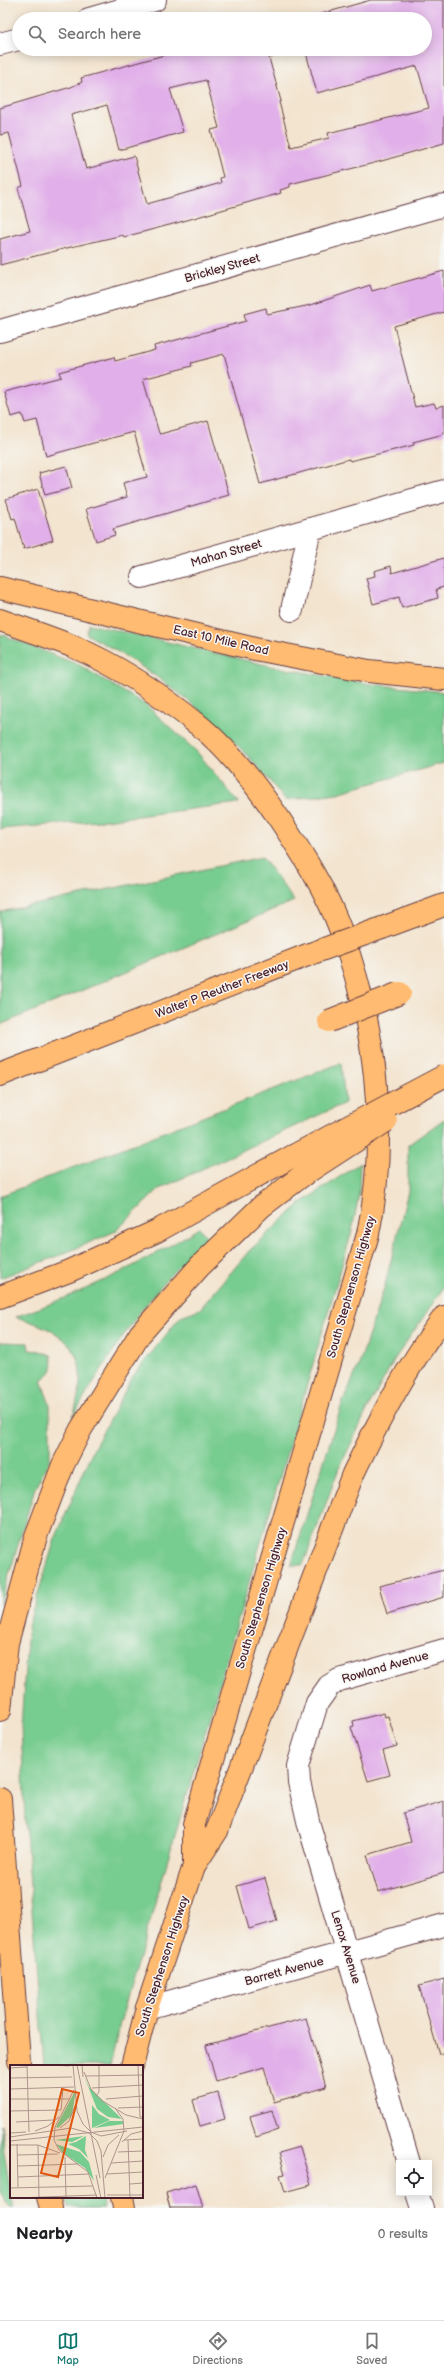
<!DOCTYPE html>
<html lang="en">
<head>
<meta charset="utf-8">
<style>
	:root { --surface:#fff; --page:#f6f6f6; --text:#202124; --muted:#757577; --line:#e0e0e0; --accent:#0f766e }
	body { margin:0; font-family:"Balsamiq Sans",sans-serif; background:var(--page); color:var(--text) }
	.controls { position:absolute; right:12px; bottom:12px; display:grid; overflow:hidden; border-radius:0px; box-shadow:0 2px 10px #0003 }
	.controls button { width:36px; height:36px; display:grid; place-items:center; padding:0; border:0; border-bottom:1px solid var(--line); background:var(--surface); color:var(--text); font:20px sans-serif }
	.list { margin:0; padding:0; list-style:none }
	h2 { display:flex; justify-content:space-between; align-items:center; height:52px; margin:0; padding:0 16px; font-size:17px }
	h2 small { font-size:13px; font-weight:400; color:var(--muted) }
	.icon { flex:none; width:22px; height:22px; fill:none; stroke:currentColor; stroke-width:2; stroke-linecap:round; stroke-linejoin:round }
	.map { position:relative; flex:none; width:444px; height:2208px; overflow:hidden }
	.search { position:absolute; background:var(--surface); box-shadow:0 2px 10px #0003; left:12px; right:12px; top:12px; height:44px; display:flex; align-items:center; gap:10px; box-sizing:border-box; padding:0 14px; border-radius:22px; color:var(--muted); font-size:15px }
	.sheet { height:112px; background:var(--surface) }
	nav { display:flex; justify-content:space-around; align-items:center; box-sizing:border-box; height:56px; border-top:1px solid var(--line); background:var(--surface); font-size:11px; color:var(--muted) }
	nav a { display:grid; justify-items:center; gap:2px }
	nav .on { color:var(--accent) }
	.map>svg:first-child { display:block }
	.green { fill:#77cc8f; stroke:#60765d }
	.building { fill:#e1afe9; fill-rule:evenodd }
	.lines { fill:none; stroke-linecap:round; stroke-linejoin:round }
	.minor-casing { stroke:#633d44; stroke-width:24 }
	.major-casing { stroke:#633d44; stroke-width:24 }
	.highway-casing { stroke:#633d44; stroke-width:24 }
	.minor { stroke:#fff; stroke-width:22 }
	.major { stroke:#ffbb71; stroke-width:22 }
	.highway { stroke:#ffbb71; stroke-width:22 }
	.highway-bridge-casing { stroke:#633d44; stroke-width:24; stroke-linecap:butt }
	.highway-bridge { stroke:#ffbb71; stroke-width:22 }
	.labels { text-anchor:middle; stroke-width:3; stroke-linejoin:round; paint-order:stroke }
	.street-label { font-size:12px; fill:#4a1f2b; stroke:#f6f6f2 }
	.inset-road { fill:none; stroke:#af958d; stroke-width:1 }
	.view { fill:#e0560e; fill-opacity:0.15; stroke:#e0560e; stroke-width:2 }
	.inset-edge { fill:none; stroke:#4a1f2b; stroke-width:2 }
</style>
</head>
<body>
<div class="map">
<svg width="444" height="2208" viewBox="0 0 444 2208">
	<rect width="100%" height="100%" fill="#f6f6f2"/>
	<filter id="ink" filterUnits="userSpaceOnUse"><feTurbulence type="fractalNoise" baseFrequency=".025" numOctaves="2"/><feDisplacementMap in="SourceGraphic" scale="8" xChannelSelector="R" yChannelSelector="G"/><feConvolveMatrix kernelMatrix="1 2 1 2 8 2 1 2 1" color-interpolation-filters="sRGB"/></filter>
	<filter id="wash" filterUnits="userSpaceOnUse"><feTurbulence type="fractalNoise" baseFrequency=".012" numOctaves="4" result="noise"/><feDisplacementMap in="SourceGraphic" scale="16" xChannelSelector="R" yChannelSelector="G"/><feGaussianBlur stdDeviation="0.9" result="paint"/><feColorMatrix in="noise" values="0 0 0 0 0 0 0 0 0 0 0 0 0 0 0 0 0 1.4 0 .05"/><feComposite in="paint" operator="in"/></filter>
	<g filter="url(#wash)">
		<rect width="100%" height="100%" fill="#f3e4cf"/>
		<!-- green -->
		<g class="green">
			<path d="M89 624 275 667 370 684 444 692V763L337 793 285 800C230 729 166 676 86 634Z"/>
			<polygon points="0,634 79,665 146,705 197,752 239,803 98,821 0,829"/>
			<polygon points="262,857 294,901 0,1025 0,912"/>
			<polygon points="341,1063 345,1103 159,1189 116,1231 58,1256 0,1278 0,1196"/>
			<polygon points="444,1119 444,1287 394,1360 367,1410 338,1471 303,1565 291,1565 342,1404 360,1362 385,1285 408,1191 408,1145"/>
			<polygon points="360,1163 359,1194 352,1231 120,2023 110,2066 44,2066 25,1820 21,1726 28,1626 55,1539 94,1448 133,1376 181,1316 200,1309 249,1251 300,1204"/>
			<path d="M199 1228 208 1238C195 1251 180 1264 167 1279 130 1321 101 1369 73 1417 77 1401 83 1381 79 1365 74 1336 39 1323 15 1317 81 1294 140 1265 199 1228Z"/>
			<path d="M0 1342 28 1343 29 1350 40 1351 51 1355C55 1369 52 1372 41 1380L50 1405V1459L35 1488 0 1605Z"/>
			<polygon points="0,2125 11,2197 14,2208 10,2208 0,2192"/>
			<polygon points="67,2197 102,2197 103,2208 69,2208"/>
		</g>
		<g id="blocks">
			<!-- building -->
			<g class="building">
				<path d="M371 0H444V143L378 162 290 184V187L280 190 281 193 173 224 124 237 123 235 71 247 0 265V239L30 231 18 188 23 186 9 133 0 135V108L71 87 82 82 81 78 186 49H304L269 58 281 101 279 102 291 147 329 138 328 133 429 108 417 66 317 93 305 49H425V19H303ZM206 80 219 128 211 130 223 177 220 178 221 183 147 204 134 156 86 169 71 115 107 105 119 150 183 132 170 89Z"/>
				<polygon points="444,271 444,312 394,326 415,407 434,403 436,408 444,405 444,434 413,442 414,445 350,461 349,459 260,484 224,354 191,363 192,366 143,379 159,433 160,434 208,421 229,495 113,529 115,535 96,541 86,509 127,497 123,483 147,477 134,432 46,456 37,420 25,423 22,414 11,417 4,392 61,377 59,372 114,357 115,361 155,350 154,346 246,321 244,314 266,308 267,314 311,305 370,285 372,291"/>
				<polygon points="66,466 72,488 45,495 39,473"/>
				<polygon points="38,489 53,540 24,549 15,518 12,519 6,499"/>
				<polygon points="444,558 444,587 436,589 438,598 402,608 399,597 373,604 366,578 375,576 374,571 391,566 392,573"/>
				<polygon points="444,1570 444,1597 387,1614 379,1586"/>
				<polygon points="384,1713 385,1717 388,1716 397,1746 383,1750 390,1775 368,1781 351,1727 354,1726 353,1721"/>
				<polygon points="444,1801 444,1873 378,1892 367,1855 411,1842 403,1813"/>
				<polygon points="265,1878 277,1921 249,1929 237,1886"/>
				<polygon points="444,1979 444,2054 439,2054 419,1986"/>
				<polygon points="306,2018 326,2087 274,2102 264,2067 216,2081 206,2045"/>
				<polygon points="218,2093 225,2119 200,2126 193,2100"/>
				<polygon points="272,2110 278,2130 256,2137 250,2116"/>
				<polygon points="300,2147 311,2185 285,2192 280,2175 285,2174 279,2153"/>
				<polygon points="196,2184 203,2208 170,2208 166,2193"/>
			</g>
		</g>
	</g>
	<g filter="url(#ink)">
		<use href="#blocks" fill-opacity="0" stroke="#633d44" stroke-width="1"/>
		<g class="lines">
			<defs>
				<g id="minor">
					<polyline points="89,19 155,0"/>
					<polyline points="0,44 19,39"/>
					<polyline points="0,331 444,205"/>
					<polyline points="142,577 444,491"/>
					<polyline points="292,610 310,529"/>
					<polyline points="147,2008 444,1925"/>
					<polyline points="409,2163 309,1825 299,1782 298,1766 317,1703 329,1686 339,1680 444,1650"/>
					<polyline points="417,2193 422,2208"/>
				</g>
				<g id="major">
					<polyline points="0,588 255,649 369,671 444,679"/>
					<path d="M0 620C25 629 50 637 74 647 120 666 163 696 201 727 231 752 256 785 278 817 302 853 326 890 341 931 376 1026 389 1135 368 1234L194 1824V1866"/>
					<path d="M132 2066 147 2008 194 1866 217 1831 353 1474C379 1420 407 1366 444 1317"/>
					<polyline points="122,2197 124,2208"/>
				</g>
				<g id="highway">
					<polyline points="382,928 444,905"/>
					<polyline points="0,1075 310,954"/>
					<polyline points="0,1297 69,1271 157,1231 293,1156"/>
					<polyline points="0,1710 7,1643 36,1536 63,1465 81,1429 140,1334 200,1266 261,1207 303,1175"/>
					<polyline points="0,1799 19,2061"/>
					<polyline points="48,2197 51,2208"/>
				</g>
			</defs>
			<!-- minor casing -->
			<use href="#minor" class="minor-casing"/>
			<!-- major casing -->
			<use href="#major" class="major-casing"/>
			<!-- highway casing -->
			<use href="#highway" class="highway-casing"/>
			<!-- minor -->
			<use href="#minor" class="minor"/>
			<!-- major -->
			<use href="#major" class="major"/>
			<!-- highway -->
			<use href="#highway" class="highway"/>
			<defs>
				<g id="highway-bridge">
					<polyline points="310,954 382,928"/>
					<polyline points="329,1021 400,993"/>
					<polyline points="293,1156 444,1076"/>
					<polyline points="303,1175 386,1121"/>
				</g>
			</defs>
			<!-- highway-bridge casing -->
			<use href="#highway-bridge" class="highway-bridge-casing"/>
			<!-- highway-bridge -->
			<use href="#highway-bridge" class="highway-bridge"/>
		</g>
	</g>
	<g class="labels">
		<!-- street labels -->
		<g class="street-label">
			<text transform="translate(222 268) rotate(-16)" y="4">Brickley Street</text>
			<text transform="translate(226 553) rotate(-16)" y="4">Mahan Street</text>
			<text transform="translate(221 640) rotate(13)" y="4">East 10 Mile Road</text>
			<text transform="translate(222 989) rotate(-21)" y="4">Walter P Reuther Freeway</text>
			<text transform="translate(351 1287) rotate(-74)" y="4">South Stephenson Highway</text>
			<text transform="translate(261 1598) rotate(-73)" y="4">South Stephenson Highway</text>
			<text transform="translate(385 1667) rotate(-16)" y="4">Rowland Avenue</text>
			<text transform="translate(346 1947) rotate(73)" y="4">Lenox Avenue</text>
			<text transform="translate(162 1966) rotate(-72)" y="4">South Stephenson Highway</text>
			<text transform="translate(284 1971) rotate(-15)" y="4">Barrett Avenue</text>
		</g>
	</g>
	<!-- overview -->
	<g transform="translate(10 2065)">
		<rect width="133" height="133" fill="#f3e4cf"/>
		<path d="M74 11 79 22 112 54 98 52 87 44ZM66 24 62 50 48 63 46 62ZM82 40 89 49 100 55 82 63ZM99 56H113L114 59 84 63ZM74 71 62 77 45 75ZM76 71 75 85 78 93 69 84 58 79 66 77ZM46 79 70 87 79 97 84 116 75 103 53 88Z" fill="#77cc8f"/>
		<path class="inset-road" d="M17 0 19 67M43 0 59 1M63 0 67 46 73 59 81 67 91 71 117 66M67 0 90 113M72 0 73 12M128 0 130 52H132M0 3 17 2M74 7 81 24 91 35 116 50 133 54M76 11 133 10M0 13 62 12M82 23 133 20M0 24 64 22M64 25 45 62 44 75 49 85 78 107 87 133M86 31 89 27V0M0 34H60M96 34 133 31M108 43 133 42M0 46 51 45 53 23M6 57 43 55M50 63 59 56 65 41M25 66 38 61 49 52M0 68 16 67M0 72 61 63 79 68 87 76 91 86 95 133M114 75 133 74M118 75 120 133M0 76 133 62M112 77 121 69 133 66M7 79 8 122M0 80H28L50 88M28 80 29 133M108 87 133 86M7 90 48 89M55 92 56 132M93 92 98 80 109 70M101 98 133 96M8 101 68 99M97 109 133 107M86 110 91 133M8 112 79 109M95 113 114 66 113 54 105 43M120 119 133 118M0 123 83 121M97 130H133M5 133 87 130"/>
		<path class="view" d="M52 24 69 28 48 112 31 108Z"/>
		<rect width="133" height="133" class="inset-edge"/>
	</g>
</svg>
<div class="controls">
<button><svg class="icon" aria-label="locate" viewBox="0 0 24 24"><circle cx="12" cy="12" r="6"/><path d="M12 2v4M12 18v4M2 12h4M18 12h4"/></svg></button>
</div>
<div class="search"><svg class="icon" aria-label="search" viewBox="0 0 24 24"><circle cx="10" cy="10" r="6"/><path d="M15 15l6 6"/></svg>Search here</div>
</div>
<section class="sheet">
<h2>Nearby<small>0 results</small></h2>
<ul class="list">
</ul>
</section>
<nav>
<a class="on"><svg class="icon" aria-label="map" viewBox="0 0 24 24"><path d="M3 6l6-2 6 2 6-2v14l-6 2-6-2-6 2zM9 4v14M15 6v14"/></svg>Map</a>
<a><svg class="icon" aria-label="directions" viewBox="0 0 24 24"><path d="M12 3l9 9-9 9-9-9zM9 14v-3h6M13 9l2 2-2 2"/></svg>Directions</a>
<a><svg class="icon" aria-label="saved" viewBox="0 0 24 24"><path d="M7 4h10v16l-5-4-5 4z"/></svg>Saved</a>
</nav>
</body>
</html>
